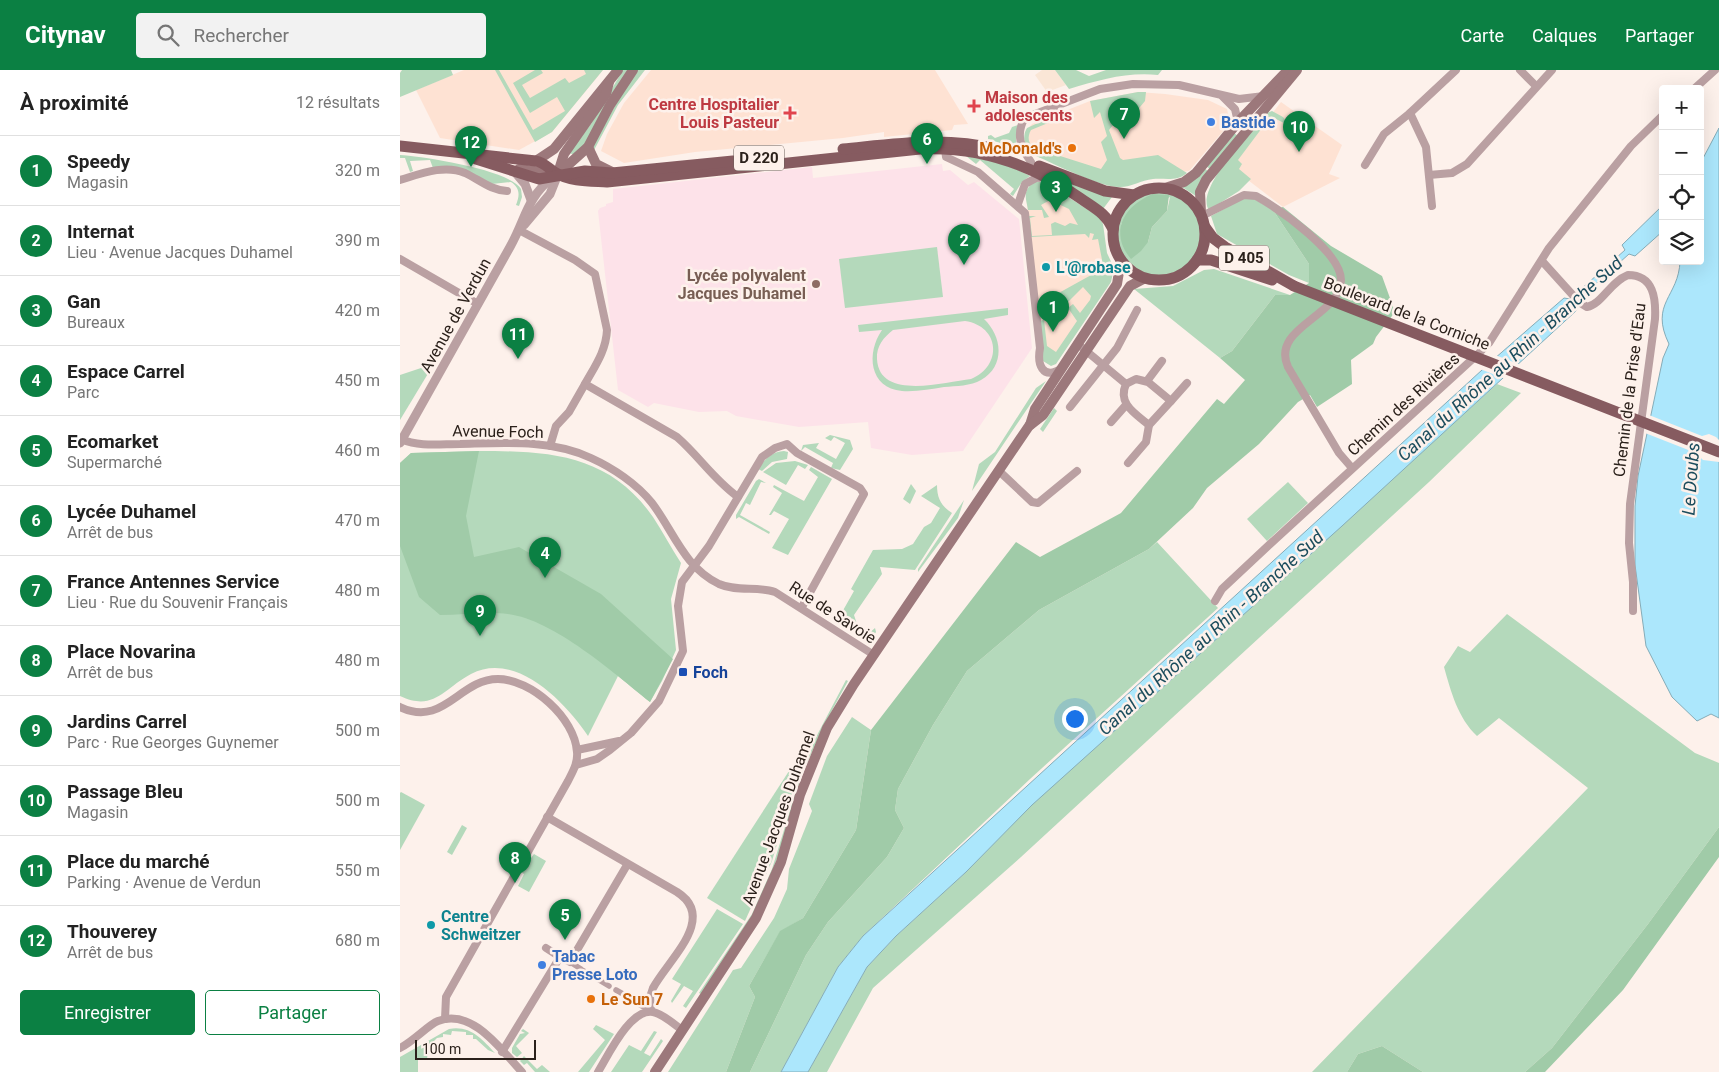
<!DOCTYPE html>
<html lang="fr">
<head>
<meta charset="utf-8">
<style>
	:root { --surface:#fff; --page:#f2f2f2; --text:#222; --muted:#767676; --line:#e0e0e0; --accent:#0b8043 }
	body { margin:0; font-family:Roboto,sans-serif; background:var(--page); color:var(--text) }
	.controls { position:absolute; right:15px; top:15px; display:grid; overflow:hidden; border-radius:5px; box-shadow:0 5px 20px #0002 }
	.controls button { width:45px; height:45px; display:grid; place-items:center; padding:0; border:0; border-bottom:1px solid var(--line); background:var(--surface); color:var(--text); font:25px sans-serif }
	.scale { position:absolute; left:15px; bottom:12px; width:121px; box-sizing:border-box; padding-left:5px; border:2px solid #2b211b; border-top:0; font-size:14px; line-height:18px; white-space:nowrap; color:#2b211b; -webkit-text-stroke:4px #fdf1eb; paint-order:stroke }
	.you { position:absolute; left:674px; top:648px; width:18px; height:18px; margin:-12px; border:4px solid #fff; border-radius:50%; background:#1a73e8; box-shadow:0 0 0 8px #1a73e833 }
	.badge { display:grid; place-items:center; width:32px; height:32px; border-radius:50%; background:var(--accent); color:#fff; font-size:16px; font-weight:700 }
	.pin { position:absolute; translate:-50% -41px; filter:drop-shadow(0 1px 2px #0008) }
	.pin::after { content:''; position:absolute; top:26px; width:18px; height:15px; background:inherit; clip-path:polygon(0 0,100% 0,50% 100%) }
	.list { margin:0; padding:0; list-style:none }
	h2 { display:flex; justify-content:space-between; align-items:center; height:65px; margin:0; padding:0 20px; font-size:21px }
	h2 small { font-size:16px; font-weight:400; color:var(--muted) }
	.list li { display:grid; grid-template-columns:32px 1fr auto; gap:15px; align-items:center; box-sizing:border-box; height:70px; padding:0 20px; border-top:1px solid var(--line) }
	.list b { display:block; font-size:19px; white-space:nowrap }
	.list p { margin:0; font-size:16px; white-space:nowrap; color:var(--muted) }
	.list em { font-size:16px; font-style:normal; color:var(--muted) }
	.actions { display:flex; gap:10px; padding:15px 20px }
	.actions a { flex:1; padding:11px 0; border:1px solid var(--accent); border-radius:5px; text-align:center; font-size:18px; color:var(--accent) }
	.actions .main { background:var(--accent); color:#fff }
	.icon { flex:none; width:28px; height:28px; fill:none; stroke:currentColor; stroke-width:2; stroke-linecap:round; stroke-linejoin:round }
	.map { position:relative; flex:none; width:1319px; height:1002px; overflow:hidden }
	header { display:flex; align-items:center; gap:30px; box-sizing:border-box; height:70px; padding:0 25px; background:var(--accent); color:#fff }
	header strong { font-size:24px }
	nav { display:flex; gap:28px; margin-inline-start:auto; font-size:18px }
	.search { width:350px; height:45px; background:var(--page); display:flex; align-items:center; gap:12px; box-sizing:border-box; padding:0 18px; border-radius:5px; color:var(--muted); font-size:19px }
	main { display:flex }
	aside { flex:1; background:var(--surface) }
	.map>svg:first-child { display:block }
	.built { fill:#fee2d3 }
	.industrial { fill:#fae6d6 }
	.education { fill:#fde2e9 }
	.green { fill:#b4d9bb; fill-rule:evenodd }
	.forest { fill:#a0cba8 }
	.water { fill:#ace7fc; stroke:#85acb8 }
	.pier { fill:#fdf1eb }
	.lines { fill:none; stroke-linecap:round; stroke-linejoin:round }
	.pedestrian { stroke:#baa0a2; stroke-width:5.5 }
	.minor { stroke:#baa0a2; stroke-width:8 }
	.tertiary { stroke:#baa0a2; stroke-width:9 }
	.secondary { stroke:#9c787b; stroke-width:10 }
	.primary { stroke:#865b60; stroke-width:11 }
	.primary-bridge { stroke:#865b60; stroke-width:11 }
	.health-dot { fill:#e0444e; stroke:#fdf1eb; stroke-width:2 }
	.shop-dot { fill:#3f7fe0; stroke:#fdf1eb; stroke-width:2 }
	.food-dot { fill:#e8710a; stroke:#fdf1eb; stroke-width:2 }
	.culture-dot { fill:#0f9aa8; stroke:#fdf1eb; stroke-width:2 }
	.education-dot { fill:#8d6e63; stroke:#fdf1eb; stroke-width:2 }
	.transit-dot { fill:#1a4fb4; stroke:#fdf1eb; stroke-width:2 }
	.labels { text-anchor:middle; stroke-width:5; stroke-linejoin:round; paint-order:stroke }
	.shield { fill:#fdf1eb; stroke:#6a5f59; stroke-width:1 }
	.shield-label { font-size:15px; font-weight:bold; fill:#2b211b }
	.health-label { font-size:16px; font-weight:bold; fill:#be3a42; stroke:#fdf1eb; text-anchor:start }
	.shop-label { font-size:16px; font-weight:bold; fill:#366cbe; stroke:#fdf1eb; text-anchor:start }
	.food-label { font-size:16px; font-weight:bold; fill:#c56008; stroke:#fdf1eb; text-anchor:end }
	.culture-label { font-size:16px; font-weight:bold; fill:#0d838f; stroke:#fdf1eb; text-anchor:start }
	.education-label { font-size:16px; font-weight:bold; fill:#785e54; stroke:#fdf1eb; text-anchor:end }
	.street-label { font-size:16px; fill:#2b211b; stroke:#fdf1eb }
	.transit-label { font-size:16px; font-weight:bold; fill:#164399; stroke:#fdf1eb; text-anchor:start }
	.water-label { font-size:18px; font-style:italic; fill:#1c4d5d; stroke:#fdf1eb }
</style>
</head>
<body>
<header>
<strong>Citynav</strong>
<div class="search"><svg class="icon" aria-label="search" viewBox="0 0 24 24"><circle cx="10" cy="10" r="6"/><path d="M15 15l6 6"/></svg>Rechercher</div>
<nav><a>Carte</a><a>Calques</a><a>Partager</a></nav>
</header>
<main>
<aside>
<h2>À proximité<small>12 résultats</small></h2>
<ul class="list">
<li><span class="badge">1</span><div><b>Speedy</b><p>Magasin</p></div><em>320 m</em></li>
<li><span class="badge">2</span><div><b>Internat</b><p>Lieu · Avenue Jacques Duhamel</p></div><em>390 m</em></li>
<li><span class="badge">3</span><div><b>Gan</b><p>Bureaux</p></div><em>420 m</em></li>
<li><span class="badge">4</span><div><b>Espace Carrel</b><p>Parc</p></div><em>450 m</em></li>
<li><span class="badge">5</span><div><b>Ecomarket</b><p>Supermarché</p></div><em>460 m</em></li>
<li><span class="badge">6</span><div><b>Lycée Duhamel</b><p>Arrêt de bus</p></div><em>470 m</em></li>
<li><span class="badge">7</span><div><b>France Antennes Service</b><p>Lieu · Rue du Souvenir Français</p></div><em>480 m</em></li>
<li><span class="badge">8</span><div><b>Place Novarina</b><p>Arrêt de bus</p></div><em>480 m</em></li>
<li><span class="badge">9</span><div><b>Jardins Carrel</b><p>Parc · Rue Georges Guynemer</p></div><em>500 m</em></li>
<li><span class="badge">10</span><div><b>Passage Bleu</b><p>Magasin</p></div><em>500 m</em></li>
<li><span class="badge">11</span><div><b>Place du marché</b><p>Parking · Avenue de Verdun</p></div><em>550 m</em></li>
<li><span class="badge">12</span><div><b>Thouverey</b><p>Arrêt de bus</p></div><em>680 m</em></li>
</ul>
<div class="actions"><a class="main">Enregistrer</a><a>Partager</a></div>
</aside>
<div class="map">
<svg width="1319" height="1002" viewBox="0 0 1319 1002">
	<rect width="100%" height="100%" fill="#fdf1eb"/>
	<!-- built -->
	<g class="built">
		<polygon points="64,0 203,0 152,62 119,80 40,68 16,20"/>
		<polygon points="251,0 535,0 568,54 554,55 552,60 484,67 484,62 443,68 295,82 224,93 201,81 207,64 224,33"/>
		<polygon points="738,22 765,24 808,30 827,39 830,53 789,101 724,111 636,86 627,79 625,62 632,54 690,31"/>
		<polygon points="881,32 942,75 929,104 940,108 883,137 831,97"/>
		<polygon points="637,114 696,158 707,209 649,294 644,291 626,125"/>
	</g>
	<!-- industrial -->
	<polygon class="industrial" points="642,0 655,0 666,15 647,22 635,5"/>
	<!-- education -->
	<polygon class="education" points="542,94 543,101 550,100 568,115 574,112 619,149 632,278 563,381 512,385 471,378 468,352 399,357 336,346 327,341 299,342 254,333 248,337 218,320 198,141 200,138 206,136 206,134 213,132 213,119 412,97 413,108"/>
	<!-- green -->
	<g class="green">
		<polygon points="2,0 51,0 53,5 0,27 0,3"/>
		<polygon points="95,0 99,0 133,60 165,41 157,27 130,43 113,13 135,0 141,0 143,3 122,15 130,28 165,8 169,13 186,4 184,0 203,0 152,62 135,72"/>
		<polygon points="223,0 229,0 187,71 175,85 169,83 191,54"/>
		<polygon points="238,0 245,0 218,35 193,82 194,74 226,16"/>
		<path d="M655 0H676L689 6 706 0H762L758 5C726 2 700 10 669 19Z"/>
		<path d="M738 22H746L745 31 724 56 717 50 709 60 720 88 723 90 758 85 787 103C776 112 766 108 753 109 741 110 732 117 720 117 701 118 655 94 636 86 625 81 621 68 627 58L664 41 665 46 631 60C627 67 628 74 635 78L701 99 707 90 701 72 707 66 700 42 694 48 690 31Z"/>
		<path d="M872 41 883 47 890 56 876 49 868 50 838 90 842 94 839 99 851 109 839 121 809 140C794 120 853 59 867 43Z"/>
		<polygon points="618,55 616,70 618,79 588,69 588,66 591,65 595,68 609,63 612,57"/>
		<polygon points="833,62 839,67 811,100 805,95"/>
		<path d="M0 85C22 86 111 100 121 119L122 127 119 136 116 135C120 125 120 118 111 112L92 114 69 102 33 98 30 90 10 91 13 101 10 102 5 88H0Z"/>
		<path d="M566 86C588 90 611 95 630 106L622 112 613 126 610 124 614 119 580 90 576 94Z"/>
		<polygon points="803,97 809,102 796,126 782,117"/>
		<polygon points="650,104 712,127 703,139"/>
		<path d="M634 112H645L699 147 703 154 707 183 714 198 711 212 656 294 651 296 643 291 639 251 644 250 647 276 656 282 677 251 668 238 673 234 680 243 690 230 691 226 683 217 665 235 638 238 637 235 702 199 698 196 703 195 698 169 692 170 694 164 690 163 689 168 685 164 631 167 629 146H636L630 148 632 166 652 165 651 154 655 152 665 156 670 153 678 155 669 139 650 130 641 135 649 147 644 148 642 140H628C626 128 622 121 634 112Z"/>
		<path d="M759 121C814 126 813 203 760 205 706 207 701 125 759 121ZM770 127 767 141 752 157 748 172 721 154Z"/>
		<polygon points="847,128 854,129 873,140 909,194 909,213 889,205 817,164 811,146 840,130"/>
		<polygon points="537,177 543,227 445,238 439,189"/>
		<polygon points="814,199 890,225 875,225 832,281 820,288 734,219 773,216 804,200"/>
		<path d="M608 238V245L584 249C602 266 606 296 581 310 571 316 556 316 544 317 531 319 516 322 502 321 469 318 466 283 482 260L459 262 458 255ZM565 251C600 256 603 296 571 309 545 312 479 331 477 289 476 276 484 267 493 260Z"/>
		<polygon points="27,296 32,297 0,350 0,305"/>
		<polygon points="646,311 572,421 579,394 595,382 636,318"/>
		<polygon points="1097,314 1121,323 1029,412 810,613 621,787 473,918 427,1002 408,1002 467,897 496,866 566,802 631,735"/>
		<polygon points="654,338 657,341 643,362 640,359"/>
		<polygon points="430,365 450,370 453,379 440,400 431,398 433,393 405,377 401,381 403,375 419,373 416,378 436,389 445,373 434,367 431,371 425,368"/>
		<path d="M79 381C149 381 209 384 253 447 263 462 271 478 281 493L271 529 276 580 262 611 250 632 218 606 188 666C166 633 116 580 71 604 43 619 34 642 0 626V393L11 383Z"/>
		<path d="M384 381 388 382 387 389 372 392 362 401 358 399C365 389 371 382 384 381Z"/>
		<polygon points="395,391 408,395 405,399 398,395 386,415 363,402 376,393"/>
		<polygon points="411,397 432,409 388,485 372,478 389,449 374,441 371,445 369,445 382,423 373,417 374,415 404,431 418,407 409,400"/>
		<polygon points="359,409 366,413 361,412 350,435 346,433 340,445 370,462 369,464 339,447 336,449 336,445 356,411"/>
		<polygon points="888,412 908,433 867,471 847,449"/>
		<polygon points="511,414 516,421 510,434 503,429"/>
		<path d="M537 415C537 428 541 436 552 443L515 500 480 497 482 504 454 545 457 554 462 558 458 562 465 567 475 558 476 562 471 570 467 571 437 551 454 521 451 519 473 480 502 479 513 474 524 457 531 453 540 438 521 426Z"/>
		<polygon points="564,430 558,448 518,502 518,499"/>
		<polygon points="757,472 818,538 630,709 463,866 438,897 381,1002 350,1002 406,885 428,852 487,787 504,758 495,740 498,719 533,655 567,601 639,540 749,479"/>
		<path d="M1107 544 1295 683 1319 693V757L1248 854 1152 978 1125 1002H1023L982 976 958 984 947 1002H912L1188 718 1099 648 1077 666C1058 648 1051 622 1044 597L1058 576 1070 582Z"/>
		<polygon points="446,610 448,611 424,655 401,706 379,784 355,842 301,924 299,923 352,844 372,799 403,698 415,669"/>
		<polygon points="452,647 471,660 456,760 403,848 380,862 349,916 355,927 326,1002 268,1002 333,900 341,898 374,848 387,819 389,799 412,741 409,734 427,686"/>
		<polygon points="389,701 397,706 372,791 345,851 307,828"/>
		<polygon points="1,722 25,735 0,780 0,723"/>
		<polygon points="62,755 67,758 52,785 47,782"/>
		<polygon points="134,784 146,791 129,822 118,816 124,804 121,802"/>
		<polygon points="317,839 343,854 286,938 283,936 293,921 284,916 272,933 271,931 281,914 272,909"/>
		<polygon points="196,955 214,964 189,1002 178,1002 205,970 193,959"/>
		<path d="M49 959C70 955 82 969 95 983L88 980 76 969H73V965H66V962L52 961 51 965 43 964V967L37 968 28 977 27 990H18V1002H0V987Z"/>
		<polygon points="123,959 129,963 116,976 122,983 117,987 112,983 112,978 120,964 125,963 121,961"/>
		<polygon points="254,961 257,962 244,983 250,986 261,969 263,971 242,1002 211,1002 229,975 241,981"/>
		<polygon points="124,986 137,999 142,995 150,1002 135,1002 127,993 124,995 120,991"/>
	</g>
	<!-- forest -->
	<g class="forest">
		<path d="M753 124 769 125 767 141 752 157 748 172 741 181 731 189C709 163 723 136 753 124Z"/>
		<polygon points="883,137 931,176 982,206 995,242 976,267 973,274 951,290 952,314 917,337 910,325 898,332 859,374 807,418 793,438 749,479 639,540 567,601 533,655 498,719 495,740 504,758 487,787 428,852 406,885 350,1002 326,1002 355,927 349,916 380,861 403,848 456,760 471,660 616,472 640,487 721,443 817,329 824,334 845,310 820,288 832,281 875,225 890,225 909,213 909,194 873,140"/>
		<path d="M79 381 66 446 74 487 119 477 201 524 273 589 250 632C214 603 154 550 108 544 87 541 62 545 40 545L19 527 0 476V393L11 383Z"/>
		<polygon points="1319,757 1319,787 1223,920 1145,1002 1125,1002 1152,978 1248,854"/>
		<polygon points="982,976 1023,1002 947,1002 958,984"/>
	</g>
	<!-- water -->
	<g class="water">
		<path d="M1319 58V648L1311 644 1297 651 1272 627 1246 576 1235 495V436L1238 406 1263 288 1269 274C1249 233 1279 227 1280 191H1300V94Z"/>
		<polygon points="1263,135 1263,161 1235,186 1229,184 1180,228 1173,235 1177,240 942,456 632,735 566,802 496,866 467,897 408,1002 381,1002 438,897 463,866 1094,289 1164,228 1170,229 1225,180 1222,175"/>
	</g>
	<!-- pier -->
	<g class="pier">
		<polygon points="1095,285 1121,295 1106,309 1080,299"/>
		<polygon points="1249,345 1302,366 1309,364 1316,367 1319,370 1319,392 1303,390 1296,383 1245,363"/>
	</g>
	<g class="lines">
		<!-- pedestrian -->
		<g class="pedestrian">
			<polyline points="170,892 181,899"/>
			<polyline points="184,901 209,916"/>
			<polyline points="216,920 230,928"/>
			<polyline points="235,932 251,941"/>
		</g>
		<!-- minor -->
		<g class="minor">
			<polyline points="1120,0 1136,16"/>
			<polyline points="1294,19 1315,0"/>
			<polyline points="823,27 835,39 838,52"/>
			<path d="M545 79 546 87 578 102 625 143 640 278C637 294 642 310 661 299"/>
			<path d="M631 92C621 78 615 64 625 48L700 19 733 14 779 15 839 29 864 26"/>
			<polyline points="965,95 984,64 1010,43"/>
			<polyline points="1029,105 1052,103 1067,94 1152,0"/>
			<path d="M0 110C20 104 44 94 65 103 80 110 90 120 107 121"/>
			<polyline points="618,134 625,114 636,108 645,107"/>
			<polyline points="1032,136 1026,77 1010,43 1056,0"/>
			<path d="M802 146 844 125 856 126C879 139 941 182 941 210 941 246 870 257 888 297L939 383 952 398"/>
			<path d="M119 160 175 190 195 204 207 260C206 281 195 296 185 314L277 367C299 386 313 409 338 427"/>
			<polyline points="0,189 78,234"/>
			<path d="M1142 191 1179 232 1187 237C1202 234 1210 212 1228 205 1254 205 1256 229 1255 249L1230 434 1229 473 1233 512V541"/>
			<polyline points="679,275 726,314"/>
			<path d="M736 309 748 312 771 331 749 355C736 344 717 334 726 314Z"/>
			<polyline points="747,311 762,291"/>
			<polyline points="771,331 787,313"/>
			<polyline points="670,337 717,278 737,240"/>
			<polyline points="711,352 726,335"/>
			<path d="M0 369C20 377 39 374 60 374 103 373 151 369 191 388 213 398 237 414 252 433 274 462 284 497 319 514 337 522 357 516 375 522L474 585"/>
			<polyline points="150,376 156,356 169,342 185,314"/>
			<polyline points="728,393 746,372 749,355"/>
			<polyline points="599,401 632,432 638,433 677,401"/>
			<polyline points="815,531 822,519 869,475 1078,284 1089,273 1149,178 1231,76 1263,45"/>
			<path d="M0 637C44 658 59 609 98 609 131 609 175 648 177 682 178 693 173 701 168 711L46 927 45 949"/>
			<polyline points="177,680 219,671"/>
			<polyline points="176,695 197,689 210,680 231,663 259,631 283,581 278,536 282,512 309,476 362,387 375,378 387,374 397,383 460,418 464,424 402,537"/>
			<path d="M147 747 277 822C318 848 268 890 253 918L250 927 251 941"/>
			<polyline points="146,878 160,887"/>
			<path d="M0 978C14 971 28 955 38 951 73 938 101 980 122 1002"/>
			<polyline points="102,982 160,887 170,892 227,795"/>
			<path d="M198 1002C208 986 230 938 253 942 263 944 274 954 282 960"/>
		</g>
		<!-- tertiary -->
		<g class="tertiary">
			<polyline points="115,102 125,114 131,130"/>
			<polyline points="124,155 150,124 158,104"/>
			<path d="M0 373C37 308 73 242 110 177 126 149 126 128 153 107"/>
		</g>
		<!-- secondary -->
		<g class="secondary">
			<polyline points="188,77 196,94 212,102"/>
			<polyline points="136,91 154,79 218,0"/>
			<polyline points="119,99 157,104"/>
			<polyline points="158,103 164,84 206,24 209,12"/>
			<polyline points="158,104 188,77 210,35 233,0"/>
			<polyline points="765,118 784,112 796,103 838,52 888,0"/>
			<polyline points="801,143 800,122 806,110 897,0"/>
			<polyline points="630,355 635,339 717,214 721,190"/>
			<polyline points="255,1002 356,848 381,792 400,725 427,658 454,614 629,356 643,345 730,216 745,208"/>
		</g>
		<!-- primary -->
		<g class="primary">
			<path d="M0 76 136 91C145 93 149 99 156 103 171 112 191 111 207 112L520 79C579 76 633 95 680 128 694 138 706 143 713 159"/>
			<path d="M443 79C495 74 545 66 596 79"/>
			<polyline points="76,89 139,109 185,101 212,103 333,91"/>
			<polyline points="639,96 705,121 734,125"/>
			<circle cx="759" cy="164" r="46"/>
			<polyline points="805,157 813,168 825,177 894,216"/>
			<polyline points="797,190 811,190 872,210"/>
		</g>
		<!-- primary-bridge -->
		<polyline class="primary-bridge" points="894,216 1319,382"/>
	</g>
	<!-- markers -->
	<g class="health-dot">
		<path d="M571.5 28.5h5v5h5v5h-5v5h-5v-5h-5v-5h5z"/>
		<path d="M387.5 35.5h5v5h5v5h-5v5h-5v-5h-5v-5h5z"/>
	</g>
	<g class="shop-dot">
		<circle cx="811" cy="52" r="5"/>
		<circle cx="142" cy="895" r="5"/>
	</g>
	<g class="food-dot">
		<circle cx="672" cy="78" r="5"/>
		<circle cx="191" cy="929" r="5"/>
	</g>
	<g class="culture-dot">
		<circle cx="646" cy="197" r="5"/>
		<circle cx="31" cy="855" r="5"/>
	</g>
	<circle class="education-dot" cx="416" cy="214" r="5"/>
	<rect class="transit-dot" x="278" y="597" width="10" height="10" rx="2.5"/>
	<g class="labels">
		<!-- shield labels -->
		<g class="shield">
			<rect x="334" y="75.5" width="50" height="25" rx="4"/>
			<rect x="819" y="175.5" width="50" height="25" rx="4"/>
		</g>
		<g class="shield-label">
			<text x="359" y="93">D 220</text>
			<text x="844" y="193">D 405</text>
		</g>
		<!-- health labels -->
		<g class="health-label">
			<text x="585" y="33">Maison des<tspan x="585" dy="18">adolescents</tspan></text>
			<text x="379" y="40" text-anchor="end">Centre Hospitalier<tspan x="379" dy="18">Louis Pasteur</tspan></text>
		</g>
		<!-- shop labels -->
		<g class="shop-label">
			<text x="821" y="58">Bastide</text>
			<text x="152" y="892">Tabac<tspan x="152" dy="18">Presse Loto</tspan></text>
		</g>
		<!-- food labels -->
		<g class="food-label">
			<text x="662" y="84">McDonald's</text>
			<text x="201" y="935" text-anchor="start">Le Sun 7</text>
		</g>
		<!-- culture labels -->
		<g class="culture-label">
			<text x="656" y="203">L'@robase</text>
			<text x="41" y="852">Centre<tspan x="41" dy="18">Schweitzer</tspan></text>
		</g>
		<!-- education labels -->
		<g class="education-label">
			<text x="406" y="211">Lycée polyvalent<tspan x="406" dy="18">Jacques Duhamel</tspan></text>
		</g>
		<!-- street labels -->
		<g class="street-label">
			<text transform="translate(1007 243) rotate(21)" y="6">Boulevard de la Corniche</text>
			<text transform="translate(55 245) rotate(-61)" y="6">Avenue de Verdun</text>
			<text transform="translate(1229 320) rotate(-83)" y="6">Chemin de la Prise d'Eau</text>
			<text transform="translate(1003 334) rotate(-42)" y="6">Chemin des Rivières</text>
			<text transform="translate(98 361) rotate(1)" y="6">Avenue Foch</text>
			<text transform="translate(433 542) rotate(33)" y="6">Rue de Savoie</text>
			<text transform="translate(378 748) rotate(-70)" y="6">Avenue Jacques Duhamel</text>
		</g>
		<!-- transit labels -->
		<g class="transit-label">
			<text x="293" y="608">Foch</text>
		</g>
		<!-- water labels -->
		<g class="water-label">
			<text transform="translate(1110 289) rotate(-42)" y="6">Canal du Rhône au Rhin - Branche Sud</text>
			<text transform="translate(1291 409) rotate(-86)" y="6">Le Doubs</text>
			<text transform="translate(811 563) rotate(-42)" y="6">Canal du Rhône au Rhin - Branche Sud</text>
		</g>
	</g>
</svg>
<div class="controls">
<button>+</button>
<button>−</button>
<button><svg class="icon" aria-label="locate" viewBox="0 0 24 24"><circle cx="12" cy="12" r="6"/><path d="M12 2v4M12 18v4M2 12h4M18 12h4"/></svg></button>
<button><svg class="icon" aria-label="layers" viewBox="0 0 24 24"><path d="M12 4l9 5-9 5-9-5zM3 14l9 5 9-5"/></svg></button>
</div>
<div class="scale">100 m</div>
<div class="you"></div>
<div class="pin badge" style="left:653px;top:262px">1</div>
<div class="pin badge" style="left:564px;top:195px">2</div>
<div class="pin badge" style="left:656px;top:142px">3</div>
<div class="pin badge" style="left:145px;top:508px">4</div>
<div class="pin badge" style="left:165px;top:870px">5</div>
<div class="pin badge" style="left:527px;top:94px">6</div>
<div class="pin badge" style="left:724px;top:69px">7</div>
<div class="pin badge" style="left:115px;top:813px">8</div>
<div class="pin badge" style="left:80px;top:566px">9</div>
<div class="pin badge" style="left:899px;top:82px">10</div>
<div class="pin badge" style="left:118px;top:289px">11</div>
<div class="pin badge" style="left:71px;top:97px">12</div>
</div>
</main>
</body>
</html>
